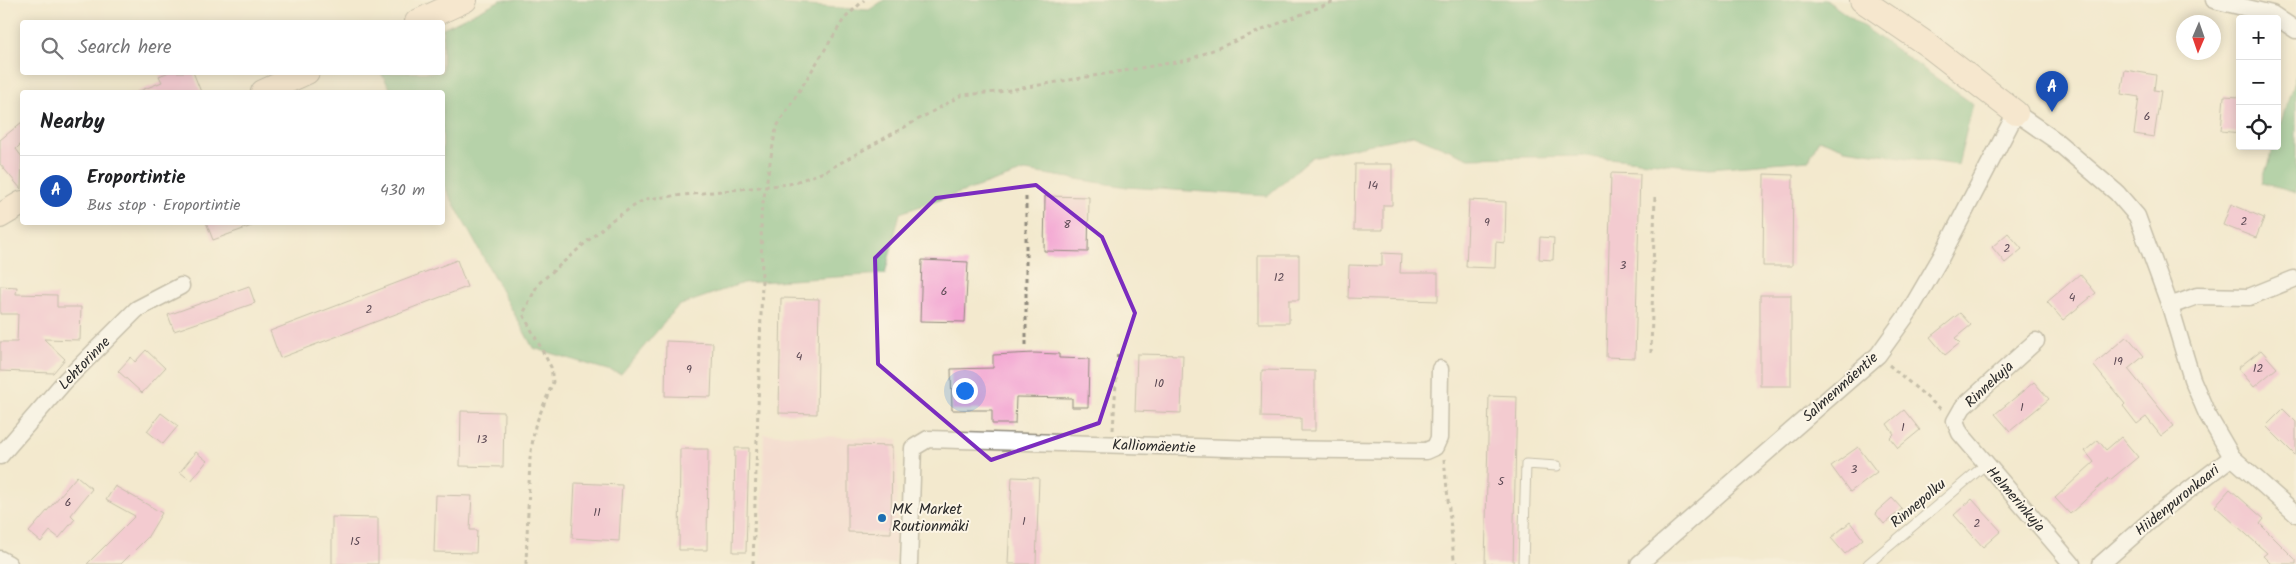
<!DOCTYPE html>
<html lang="en">
<head>
<meta charset="utf-8">
<style>
	:root { --surface:#fff; --page:#f6f6f6; --text:#202124; --muted:#757577; --line:#e0e0e0; --accent:#7c3aed }
	body { margin:0; font-family:Kalam,sans-serif; background:var(--page); color:var(--text) }
	.controls { position:absolute; right:15px; top:15px; display:grid; overflow:hidden; border-radius:5px; box-shadow:0 2px 12px #0003 }
	.controls button { width:45px; height:45px; display:grid; place-items:center; padding:0; border:0; border-bottom:1px solid var(--line); background:var(--surface); color:var(--text); font:25px sans-serif }
	.compass { position:absolute; left:2176px; top:15px; width:45px; height:45px; border-radius:50%; background:var(--surface); box-shadow:0 2px 12px #0003; rotate:182deg }
	.you { position:absolute; left:964px; top:390px; width:18px; height:18px; margin:-12px; border:4px solid #fff; border-radius:50%; background:#1a73e8; box-shadow:0 0 0 8px #1a73e833 }
	.badge { display:grid; place-items:center; width:32px; height:32px; border-radius:50%; background:var(--accent); color:#fff; font-size:16px; font-weight:700 }
	.pin { position:absolute; translate:-50% -41px; filter:drop-shadow(0 1px 2px #0008) }
	.pin::after { content:''; position:absolute; top:26px; width:18px; height:15px; background:inherit; clip-path:polygon(0 0,100% 0,50% 100%) }
	.list { margin:0; padding:0; list-style:none }
	h2 { display:flex; justify-content:space-between; align-items:center; height:65px; margin:0; padding:0 20px; font-size:21px }
	h2 small { font-size:16px; font-weight:400; color:var(--muted) }
	.list li { display:grid; grid-template-columns:32px 1fr auto; gap:15px; align-items:center; box-sizing:border-box; height:70px; padding:0 20px; border-top:1px solid var(--line) }
	.list b { display:block; font-size:19px; white-space:nowrap }
	.list p { margin:0; font-size:16px; white-space:nowrap; color:var(--muted) }
	.list em { font-size:16px; font-style:normal; color:var(--muted) }
	.icon { flex:none; width:28px; height:28px; fill:none; stroke:currentColor; stroke-width:2; stroke-linecap:round; stroke-linejoin:round }
	.map { position:relative; flex:none; width:2296px; height:564px; overflow:hidden }
	.search { position:absolute; background:var(--surface); box-shadow:0 2px 12px #0003; left:20px; top:20px; width:425px; height:55px; display:flex; align-items:center; gap:12px; box-sizing:border-box; padding:0 18px; border-radius:5px; color:var(--muted); font-size:19px }
	.panel { position:absolute; background:var(--surface); box-shadow:0 2px 12px #0003; left:20px; top:90px; width:425px; height:135px; border-radius:5px }
	.map>svg:first-child { display:block }
	.built { fill:#f7cfd3 }
	.forest { fill:#6eb67d; stroke:#4c7054 }
	.building { fill:#f3a6d3 }
	.lines { fill:none; stroke-linecap:round; stroke-linejoin:round }
	.lane-casing { stroke:#8f8a7c; stroke-width:11 }
	.street-casing { stroke:#8f8a7c; stroke-width:19 }
	.secondary-casing { stroke:#8f8a7c; stroke-width:26 }
	.path { stroke:#8f8a7c; stroke-width:3; stroke-dasharray:4 4; stroke-linecap:butt }
	.lane { stroke:#fff; stroke-width:9 }
	.street { stroke:#fff; stroke-width:16 }
	.secondary { stroke:#fbe5cf; stroke-width:24 }
	.marked { fill:none; stroke:#7b2cbf; stroke-width:4; stroke-linejoin:round }
	.poi-dot { fill:#1f6fb2; stroke:#fcf5e5; stroke-width:2 }
	.labels { text-anchor:middle; stroke-width:4; stroke-linejoin:round; paint-order:stroke }
	.number-label { font-size:12px; fill:#5d4a55 }
	.street-label { font-size:15px; fill:#2b2b2b; stroke:#fcf5e5 }
	.poi-label { font-size:15px; fill:#2b2b2b; stroke:#fcf5e5; text-anchor:start }
</style>
</head>
<body>
<div class="map">
<svg width="2296" height="564" viewBox="0 0 2296 564">
	<rect width="100%" height="100%" fill="#fcf5e5"/>
	<filter id="ink" filterUnits="userSpaceOnUse"><feTurbulence type="fractalNoise" baseFrequency=".02" numOctaves="2"/><feDisplacementMap in="SourceGraphic" scale="10" xChannelSelector="R" yChannelSelector="G"/><feConvolveMatrix kernelMatrix="1 2 1 2 8 2 1 2 1" color-interpolation-filters="sRGB"/></filter>
	<filter id="wash" filterUnits="userSpaceOnUse"><feTurbulence type="fractalNoise" baseFrequency=".0096" numOctaves="4" result="noise"/><feDisplacementMap in="SourceGraphic" scale="20" xChannelSelector="R" yChannelSelector="G"/><feGaussianBlur stdDeviation="1.12" result="paint"/><feColorMatrix in="noise" values="0 0 0 0 0 0 0 0 0 0 0 0 0 0 0 0 0 1.4 0 .05"/><feComposite in="paint" operator="in"/></filter>
	<g filter="url(#wash)">
		<rect width="100%" height="100%" fill="#f3e9ce"/>
		<!-- built -->
		<polygon class="built" points="764,434 898,439 895,564 761,564"/>
		<!-- forest -->
		<g class="forest">
			<polygon points="501,0 719,0 869,10 884,0 1826,0 1973,104 1958,165 1845,149 1819,139 1809,160 1710,168 1587,156 1469,158 1413,135 1312,157 1267,196 1127,187 1025,171 900,213 885,274 743,283 678,306 621,374 533,348 443,184 442,92 392,92 381,73 442,72 443,28"/>
			<polygon points="2296,75 2296,193 2262,183 2273,146 2277,146 2277,134"/>
		</g>
		<g id="blocks">
			<!-- building -->
			<g class="building">
				<polygon points="2125,70 2156,75 2154,90 2161,91 2154,137 2134,134 2139,97 2121,94"/>
				<polygon points="169,72 193,72 201,92 137,92 162,82 159,76"/>
				<polygon points="2224,96 2240,97 2240,133 2221,131"/>
				<polygon points="22,122 22,143 16,149 22,157 21,189 0,164 0,140"/>
				<polygon points="1355,164 1392,164 1392,205 1383,205 1383,230 1354,230"/>
				<polygon points="1611,173 1640,174 1635,358 1606,357"/>
				<polygon points="1764,174 1793,175 1792,266 1763,266"/>
				<polygon points="1045,196 1089,197 1088,252 1044,251"/>
				<polygon points="1469,200 1506,202 1505,243 1496,242 1495,268 1466,267"/>
				<polygon points="2231,204 2264,218 2256,238 2223,225"/>
				<polygon points="206,222 256,222 257,224 213,240"/>
				<polygon points="2008,233 2022,249 2005,263 1992,247"/>
				<polygon points="1540,237 1554,238 1553,260 1539,259"/>
				<polygon points="1382,253 1401,254 1400,273 1438,273 1438,301 1348,298 1349,265 1382,266"/>
				<polygon points="1258,255 1299,255 1299,300 1289,300 1289,323 1258,323"/>
				<polygon points="457,260 467,287 280,358 270,331"/>
				<polygon points="922,260 968,262 965,322 920,321"/>
				<polygon points="2080,274 2096,293 2063,320 2047,302"/>
				<polygon points="0,286 17,287 16,294 57,295 57,307 81,307 80,340 44,339 65,359 53,373 0,371 0,342 17,342 18,314 0,314"/>
				<polygon points="249,286 255,303 174,331 168,315"/>
				<rect x="1760" y="295" width="31" height="91"/>
				<polygon points="781,298 819,299 817,414 779,413"/>
				<polygon points="1960,313 1971,325 1955,338 1960,343 1945,355 1930,337"/>
				<polygon points="2127,336 2144,356 2128,369 2174,426 2161,436 2146,417 2137,424 2123,406 2125,404 2093,365"/>
				<polygon points="666,341 713,343 711,397 665,396"/>
				<polygon points="146,350 165,368 142,393 118,371 131,357 135,362"/>
				<polygon points="2261,350 2277,368 2254,387 2238,368"/>
				<polygon points="1034,353 1059,354 1059,358 1089,359 1088,407 1072,407 1072,398 1016,397 1015,424 992,424 992,410 952,410 951,369 993,368 993,355"/>
				<polygon points="1137,354 1183,355 1181,413 1135,411"/>
				<polygon points="1262,370 1315,371 1315,431 1301,431 1301,418 1261,417"/>
				<polygon points="2034,382 2049,399 2010,431 1995,414"/>
				<polygon points="1489,396 1517,397 1513,564 1485,564"/>
				<polygon points="2283,409 2296,422 2296,456 2266,426"/>
				<polygon points="1904,410 1920,430 1898,448 1890,438 1894,434 1887,424"/>
				<polygon points="461,411 504,412 503,467 460,466"/>
				<polygon points="161,413 178,426 163,444 147,431"/>
				<polygon points="2121,437 2138,457 2110,480 2109,478 2070,514 2055,498 2094,462 2085,451 2098,440 2106,450"/>
				<polygon points="848,445 892,446 891,533 848,532"/>
				<polygon points="1858,447 1877,472 1850,492 1831,466"/>
				<polygon points="735,448 749,448 746,552 733,552"/>
				<polygon points="680,449 708,449 707,550 679,550"/>
				<polygon points="196,452 207,461 191,481 180,472"/>
				<polygon points="77,476 92,489 71,515 75,519 59,538 50,531 41,542 29,532"/>
				<polygon points="1012,477 1039,478 1036,564 1008,564"/>
				<polygon points="575,483 622,485 619,541 572,538"/>
				<polygon points="115,486 162,513 147,538 121,564 87,564 135,516 106,500"/>
				<polygon points="2230,489 2264,519 2260,524 2296,560 2296,564 2271,564 2263,556 2267,553 2215,506"/>
				<polygon points="436,495 472,496 470,530 477,530 476,553 434,552"/>
				<polygon points="1892,498 1902,509 1884,524 1875,513"/>
				<polygon points="1972,499 2001,531 1983,547 1954,515"/>
				<polygon points="332,517 378,518 378,564 332,564"/>
				<polygon points="1850,522 1863,539 1845,554 1831,538"/>
			</g>
		</g>
	</g>
	<g filter="url(#ink)">
		<use href="#blocks" fill-opacity="0" stroke="#8f8a7c" stroke-width="1"/>
		<g class="lines">
			<defs>
				<g id="lane">
					<polyline points="1523,564 1526,464 1557,466"/>
					<polyline points="1868,564 1986,464"/>
				</g>
				<g id="street">
					<polyline points="2214,0 2272,14 2296,30"/>
					<polyline points="2170,306 2197,296 2249,297 2294,279"/>
					<polyline points="2036,341 1963,407 1955,421 1960,433 2072,564"/>
					<polyline points="0,456 65,381 137,309 181,286"/>
					<polyline points="0,559 9,564"/>
					<polyline points="909,564 913,448 928,439 1260,449 1426,451 1435,447 1439,438 1440,369"/>
					<polyline points="1639,564 1878,355 1909,312 1941,257 2016,113 2055,140 2117,193 2137,216 2170,306 2192,379 2207,414 2232,457 2296,514"/>
					<polyline points="2101,564 2160,512 2232,457"/>
				</g>
				<g id="secondary">
					<polyline points="1862,0 1928,45 2016,113"/>
					<polyline points="417,22 465,0"/>
					<polyline points="263,92 307,72"/>
					<polyline points="0,216 22,203"/>
				</g>
			</defs>
			<!-- lane casing -->
			<use href="#lane" class="lane-casing"/>
			<!-- street casing -->
			<use href="#street" class="street-casing"/>
			<!-- secondary casing -->
			<use href="#secondary" class="secondary-casing"/>
			<!-- path -->
			<g class="path">
				<polyline points="1026,197 1026,349"/>
				<polyline points="1651,353 1655,194"/>
				<polyline points="1889,365 1943,411"/>
				<polyline points="1113,430 1118,351"/>
				<polyline points="1444,459 1454,559 1458,564"/>
				<polyline points="526,564 530,458 535,426 553,382 551,367 523,314 538,284 612,220 645,199 789,184 824,172 962,95 998,92 1188,60 1337,0"/>
				<polyline points="753,564 762,283 761,214 776,128 844,19 864,0"/>
			</g>
			<!-- lane -->
			<use href="#lane" class="lane"/>
			<!-- street -->
			<use href="#street" class="street"/>
			<!-- secondary -->
			<use href="#secondary" class="secondary"/>
		</g>
	</g>
	<!-- marked area -->
	<path d="M0 0H2296V564H0ZM1036 185 1102 237 1135 313 1099 423 991 460 878 364 875 258 936 198Z" fill="#f3e9ce" fill-opacity=".55" fill-rule="evenodd"/>
	<path class="marked" d="M1036 185 1102 237 1135 313 1099 423 991 460 878 364 875 258 936 198Z"/>
	<!-- markers -->
	<circle class="poi-dot" cx="882" cy="518" r="5"/>
	<g class="labels">
		<!-- number labels -->
		<g class="number-label">
			<text x="2147" y="120">6</text>
			<text x="1373" y="189">14</text>
			<text x="2244" y="225">2</text>
			<text x="1487" y="226">9</text>
			<text x="1067" y="228">8</text>
			<text x="2007" y="252">2</text>
			<text x="1623" y="269">3</text>
			<text x="1279" y="281">12</text>
			<text x="944" y="295">6</text>
			<text x="2072" y="301">4</text>
			<text x="369" y="313">2</text>
			<text x="799" y="360">4</text>
			<text x="2118" y="365">19</text>
			<text x="2258" y="372">12</text>
			<text x="689" y="373">9</text>
			<text x="1159" y="387">10</text>
			<text x="2022" y="411">1</text>
			<text x="1903" y="431">1</text>
			<text x="482" y="443">13</text>
			<text x="1854" y="473">3</text>
			<text x="1501" y="485">5</text>
			<text x="68" y="506">6</text>
			<text x="597" y="516">11</text>
			<text x="1024" y="525">1</text>
			<text x="1977" y="527">2</text>
			<text x="355" y="545">15</text>
		</g>
		<!-- street labels -->
		<g class="street-label">
			<text transform="translate(84 363) rotate(-46)" y="5">Lehtorinne</text>
			<text transform="translate(1989 384) rotate(-43)" y="5">Rinnekuja</text>
			<text transform="translate(1840 387) rotate(-42)" y="5">Salmenmäentie</text>
			<text transform="translate(1154 446) rotate(2)" y="5">Kalliomäentie</text>
			<text transform="translate(2016 499) rotate(49)" y="5">Helmerinkuja</text>
			<text transform="translate(2177 500) rotate(-39)" y="5">Hiidenpuronkaari</text>
			<text transform="translate(1918 503) rotate(-40)" y="5">Rinnepolku</text>
		</g>
		<!-- poi labels -->
		<g class="poi-label">
			<text x="892" y="514">MK Market<tspan x="892" dy="17">Routionmäki</tspan></text>
		</g>
	</g>
</svg>
<div class="controls">
<button>+</button>
<button>−</button>
<button><svg class="icon" aria-label="locate" viewBox="0 0 24 24"><circle cx="12" cy="12" r="6"/><path d="M12 2v4M12 18v4M2 12h4M18 12h4"/></svg></button>
</div>
<svg class="compass" viewBox="-18 -18 36 36"><path d="M0-13l5 13h-10z" fill="#e53935"/><path d="M0 13l5-13h-10z" fill="#757577"/></svg>
<div class="you"></div>
<div class="pin badge" style="left:2052px;top:112px;background:#1a4fb4">A</div>
<div class="search"><svg class="icon" aria-label="search" viewBox="0 0 24 24"><circle cx="10" cy="10" r="6"/><path d="M15 15l6 6"/></svg>Search here</div>
<section class="panel">
<h2>Nearby<small></small></h2>
<ul class="list">
<li><span class="badge" style="background:#1a4fb4">A</span><div><b>Eroportintie</b><p>Bus stop · Eroportintie</p></div><em>430 m</em></li>
</ul>
</section>
</div>
</body>
</html>
